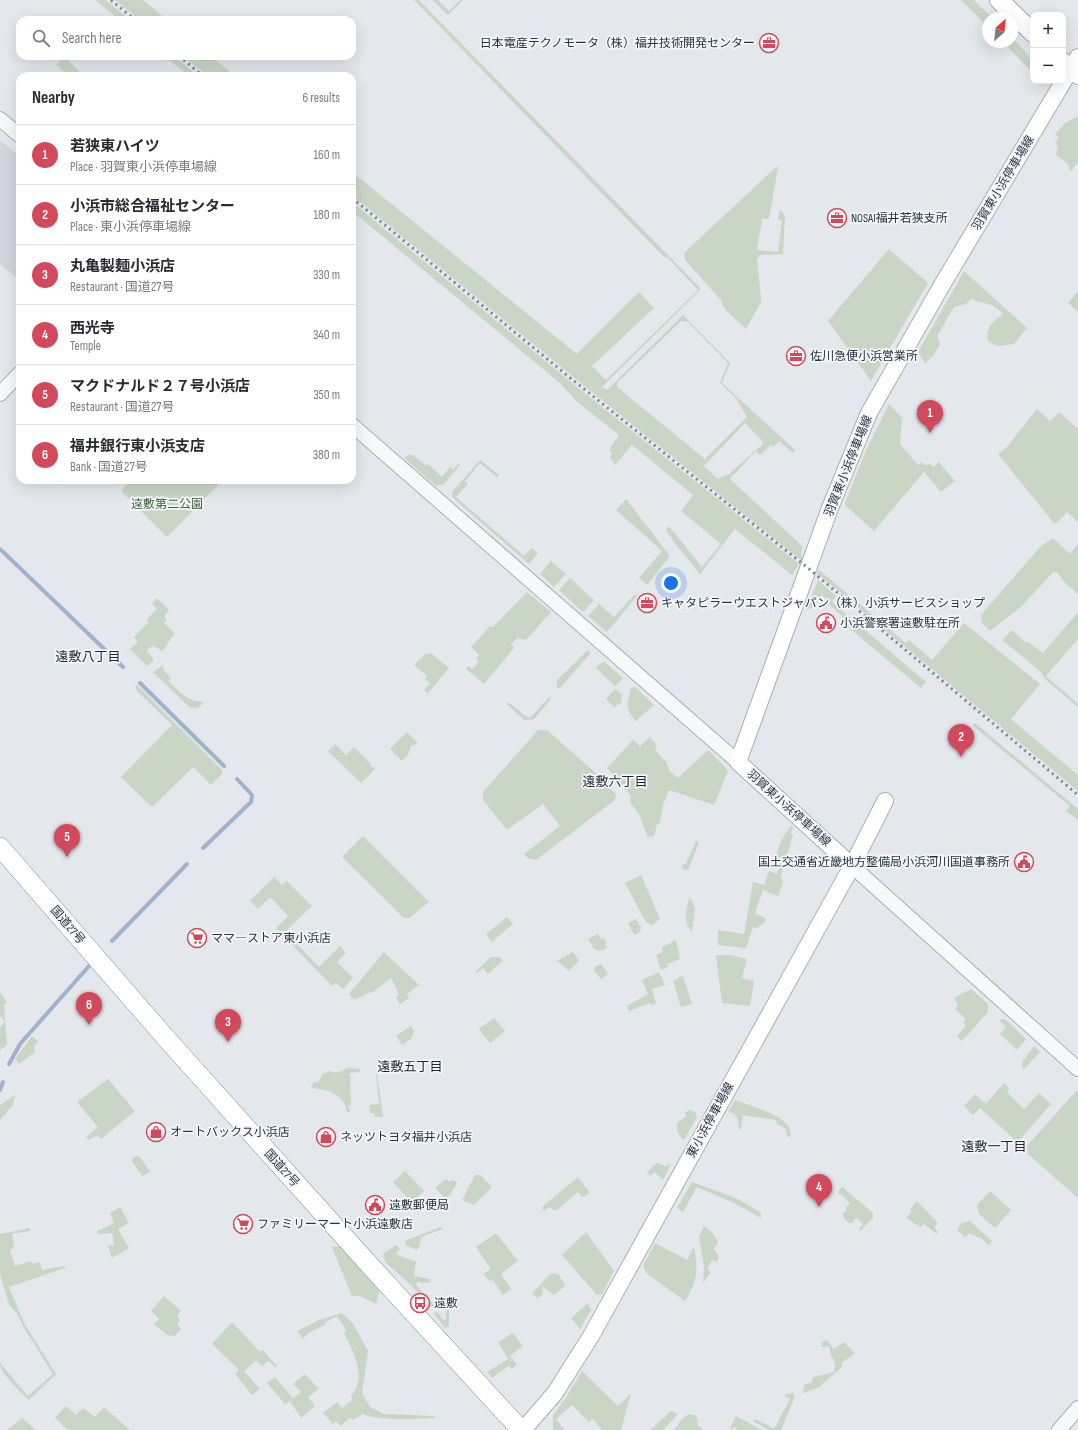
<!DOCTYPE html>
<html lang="en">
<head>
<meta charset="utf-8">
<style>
	:root { --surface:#fff; --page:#f7f7f7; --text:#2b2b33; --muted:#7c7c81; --line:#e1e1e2; --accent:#d1495b }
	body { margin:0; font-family:"Sofia Sans Condensed","Noto Sans JP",sans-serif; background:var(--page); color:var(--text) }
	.controls { position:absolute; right:12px; top:12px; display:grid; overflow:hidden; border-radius:8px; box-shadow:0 4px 16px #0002 }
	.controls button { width:36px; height:36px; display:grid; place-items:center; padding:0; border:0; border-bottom:1px solid var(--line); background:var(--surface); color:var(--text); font:20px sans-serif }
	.compass { position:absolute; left:982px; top:12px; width:36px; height:36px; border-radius:50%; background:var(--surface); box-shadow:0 4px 16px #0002; rotate:27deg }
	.you { position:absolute; left:671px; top:583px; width:14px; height:14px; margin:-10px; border:3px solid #fff; border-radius:50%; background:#1a73e8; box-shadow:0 0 0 6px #1a73e833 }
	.badge { display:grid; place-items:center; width:26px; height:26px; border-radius:50%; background:var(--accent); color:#fff; font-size:13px; font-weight:700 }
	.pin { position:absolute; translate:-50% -33px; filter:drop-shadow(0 1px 2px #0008) }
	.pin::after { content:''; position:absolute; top:21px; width:14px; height:12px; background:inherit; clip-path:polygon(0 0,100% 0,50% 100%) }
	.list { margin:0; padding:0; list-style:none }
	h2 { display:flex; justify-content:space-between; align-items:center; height:52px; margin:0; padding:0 16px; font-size:17px }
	h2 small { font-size:13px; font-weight:400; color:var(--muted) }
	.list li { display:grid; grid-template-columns:26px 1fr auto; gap:12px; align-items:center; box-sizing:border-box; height:60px; padding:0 16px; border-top:1px solid var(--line) }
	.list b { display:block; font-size:15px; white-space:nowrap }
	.list p { margin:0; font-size:13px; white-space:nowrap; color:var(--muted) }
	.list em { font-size:13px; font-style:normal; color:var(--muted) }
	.icon { flex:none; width:22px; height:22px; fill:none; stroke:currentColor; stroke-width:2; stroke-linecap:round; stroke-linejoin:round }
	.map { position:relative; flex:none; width:1078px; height:1430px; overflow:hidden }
	.search { position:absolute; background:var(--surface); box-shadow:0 4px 16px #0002; left:16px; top:16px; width:340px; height:44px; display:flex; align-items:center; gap:10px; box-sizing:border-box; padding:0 14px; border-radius:12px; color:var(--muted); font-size:15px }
	.panel { position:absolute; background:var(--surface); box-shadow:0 4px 16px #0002; left:16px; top:72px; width:340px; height:412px; border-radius:12px }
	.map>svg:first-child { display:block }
	.built { fill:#d2d6de }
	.green { fill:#c9d6c5; fill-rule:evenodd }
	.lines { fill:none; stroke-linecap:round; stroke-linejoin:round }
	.stream { stroke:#9fb4cc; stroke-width:4 }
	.tertiary-casing { stroke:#a9aeb7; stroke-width:16 }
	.secondary-casing { stroke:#a9aeb7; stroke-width:18 }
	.primary-casing { stroke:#a3abb8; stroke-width:20 }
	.trunk-casing { stroke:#8b94a3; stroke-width:20 }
	.tertiary { stroke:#f7f8fa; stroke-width:14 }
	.secondary { stroke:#fff; stroke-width:16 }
	.primary { stroke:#fff; stroke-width:18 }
	.trunk { stroke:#fff; stroke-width:19 }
	.rail { stroke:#7d8696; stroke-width:3; stroke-dasharray:2 4; stroke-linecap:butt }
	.labels { text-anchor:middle; stroke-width:3.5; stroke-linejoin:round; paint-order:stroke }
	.poi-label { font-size:12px; fill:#2b3445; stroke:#f4f6f9; text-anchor:start }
	.street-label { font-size:12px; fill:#2b3445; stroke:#f4f6f9 }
	.park-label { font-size:12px; fill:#3f6138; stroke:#f4f6f9 }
	.neighbourhood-label { font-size:13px; fill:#1d2536; stroke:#f4f6f9 }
</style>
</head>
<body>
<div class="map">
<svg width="1078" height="1430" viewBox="0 0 1078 1430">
	<rect width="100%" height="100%" fill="#e4e7ec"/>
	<!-- built -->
	<polygon class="built" points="0,140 20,157 20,281 0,264"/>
	<!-- green -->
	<g class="green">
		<polygon points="95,0 106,0 130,20 120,20"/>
		<polygon points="115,0 143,0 167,20 140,20"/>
		<path d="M414 0H419L700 288V290L602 387 607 390 683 315 730 363 722 383 795 450 793 453 779 441 774 446 771 445 760 455 756 451 730 479 802 546 801 555 803 558 802 561 576 379 352 195V172L577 354 639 292 654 308 592 366 606 380 698 290 668 258 663 256ZM681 321 688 322 728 363 720 383 736 398 747 417 705 459 617 387V383ZM745 423 764 443 729 474 718 479 704 466Z"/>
		<polygon points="433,0 438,0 449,11 460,0 463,0 448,15"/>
		<polygon points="961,0 974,0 992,18 988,18 988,27"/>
		<path d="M1012 38C1023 49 1033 57 1033 73L1003 42H1012Z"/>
		<polygon points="64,56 79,71 76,76 69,76 56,65"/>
		<polygon points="164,56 174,56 198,76 189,76"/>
		<polygon points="183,56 211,56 235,76 208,76"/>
		<polygon points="1078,116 1078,162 1070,172 1068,164 1056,155 1058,146 1055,143 1059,138 1055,134 1065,123"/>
		<polygon points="776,167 778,167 769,219 762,219 757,250 778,252 782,221 778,220 780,209 785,216 783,254 760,255 757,259 761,297 761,302 746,329 725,309 720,299 685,260 684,253"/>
		<polygon points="352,202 572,383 799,564 792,575 735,529 700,574 673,541 666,530 669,526 702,567 721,544 681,511 693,495 632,445 615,465 610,458 612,453 609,450 619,435 577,402 560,383 352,211"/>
		<polygon points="889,249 928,283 871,381 828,321"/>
		<path d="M964 271 1027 328 1014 344 998 346 988 341C985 327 993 322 1003 314 994 303 984 304 971 299L966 304 954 307 937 336 940 344 933 356 925 363 918 352Z"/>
		<polygon points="1078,291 1078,312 1068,303"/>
		<polygon points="889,404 902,418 900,444 918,465 921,462 926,466 929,463 933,467 939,462 955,481 941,492 924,472 874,531 846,506 845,503 867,448"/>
		<polygon points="1037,409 1050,421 1059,412 1078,429 1078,522 1067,512 1057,523 1053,522 998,454 1007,447"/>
		<polygon points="408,455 413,455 425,465 428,464 442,477 450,467 453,470 459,463 460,465 444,484 436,486 404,458"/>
		<polygon points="480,460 499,475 497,477 480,463 465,481 468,484 456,497 524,556 532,548 538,553 529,564 452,497 452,492"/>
		<polygon points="131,480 223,480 167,537 121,491"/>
		<polygon points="626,499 670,556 647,585 639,578 662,551 616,510"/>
		<polygon points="1053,538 1070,554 1078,544 1078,594 1066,584 1057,572 1053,572 1021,607 990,631 982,623 981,615 1040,547"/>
		<polygon points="551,561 566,574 554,587 540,574"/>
		<polygon points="819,570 906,643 909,640 932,660 964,623 1040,684 1011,719 1078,775 1078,791 817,573"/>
		<polygon points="570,578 594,600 583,612 559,590"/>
		<polygon points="818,580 836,596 832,602 926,682 921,688 842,622 841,620 843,617 827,603 828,601 822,595 810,609 806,610"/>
		<polygon points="527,592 551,612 526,640 518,638 511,644 514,648 484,684 466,669 468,666 472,669 479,662 476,659 479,655 471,647 490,626 492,628"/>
		<polygon points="635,594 637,596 607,632 588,616 599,604 614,617"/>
		<path d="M157 598 169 610 164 616 167 619 164 623 175 634C169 640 168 645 162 651L154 646 149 648 147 651 153 658V661L147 666 130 649 138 642 134 637 148 623 147 619 157 609 152 603Z"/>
		<polygon points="1078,612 1078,639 1046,676 1078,704 1078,707 1045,679 1041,672 1002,640 1012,630 1025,642 1028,642 1043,653"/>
		<polygon points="587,651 590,651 590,654 559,689 557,687 557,680"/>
		<polygon points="431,653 449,668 428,693 424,690 430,683 425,679 427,676 414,665 425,654"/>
		<polygon points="603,662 606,663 623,678 615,686 595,667"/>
		<path d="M163 665 164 671 171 678 168 681C177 689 188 703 201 701L203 703 198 708 189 707 153 672Z"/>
		<polygon points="137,685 222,770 222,774 211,785 193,767 152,807 121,777 172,725 137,691 135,686"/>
		<path d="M635 687 654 705 636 721C624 708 628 704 631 688Z"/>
		<polygon points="615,689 622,694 621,703 614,707 606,699"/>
		<polygon points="549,697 551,699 534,719 524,720 507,704 508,702 527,717 531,717"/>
		<polygon points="975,723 1078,809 1078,820 1066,811 1070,806 972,725"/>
		<polygon points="538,730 547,730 598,775 616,794 615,800 536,860 527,858 524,854 560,826 543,804 507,830 483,800 483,792"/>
		<polygon points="407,732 418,743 411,746 408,755 402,761 390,749"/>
		<polygon points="650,737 657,745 655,750 667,763 670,772 678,778 708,750 726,768 728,771 714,805 669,790 663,805 660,823 657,825 654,836 648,837 639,814 630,802 631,796 607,768 633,740 640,746"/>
		<polygon points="335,744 346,755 354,747 371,764 370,765 375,769 361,783 328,751"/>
		<polygon points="791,825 793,827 791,833 793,835 781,876 783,882 778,896 763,890 755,913 765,918 766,921 757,928 753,927 746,948 718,945 718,930 744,934 753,882 764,885 769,871 777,874 781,861 775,859 781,841"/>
		<polygon points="363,836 429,902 409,918 404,918 342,857"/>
		<polygon points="696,841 699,842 688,870 681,868 683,864 686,864"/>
		<polygon points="641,875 660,919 652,925 646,922 625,883"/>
		<polygon points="274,877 282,885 287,881 312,906 285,932 319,967 340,946 346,953 337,962 353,978 343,989 336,983 332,986 276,928 288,916 270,897 258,909 250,901"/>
		<path d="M690 897 695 908 692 932C683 923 686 908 690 897Z"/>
		<polygon points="507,917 513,924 492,942 486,934"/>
		<polygon points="636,919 641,928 640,932 634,935 628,923"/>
		<polygon points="598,934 601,939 604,938 606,943 605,944 607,948 600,951 594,949 588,939"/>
		<polygon points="676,940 680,959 667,964 668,967 661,970 656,955 663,952 661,948"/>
		<polygon points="384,952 419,985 407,994 409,998 400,1004 396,997 399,994 391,978 373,992 368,993 354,1000 349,994"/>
		<polygon points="573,952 579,961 569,971 557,961"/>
		<polygon points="716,955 730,955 747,959 742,978 754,981 750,1006 722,1003"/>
		<polygon points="491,957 499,957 503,960 488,974 483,968 477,973 476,971"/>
		<polygon points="601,964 608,974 601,979 594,971 595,967"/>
		<polygon points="659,972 665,985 652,989 656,1004 651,1005 650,1003 629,1011 627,1006 648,994 642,980"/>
		<polygon points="683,976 692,1004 681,1007 673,981"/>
		<polygon points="971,989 988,1004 988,1012 962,1041 957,1036 965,1027 964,1022 966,1019 955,1009 958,1005 954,998"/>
		<polygon points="0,992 7,1002 4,1004 7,1045 0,1050 0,1028 5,1021 0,1016"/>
		<polygon points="494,1018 505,1031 490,1043 479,1029"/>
		<polygon points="1001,1019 1005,1019 1026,1039 1017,1050 1000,1034 1006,1027 1000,1021"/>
		<polygon points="411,1026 414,1031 412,1038 402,1045 396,1036"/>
		<polygon points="32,1036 38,1041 34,1047 35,1052 19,1064 15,1059"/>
		<polygon points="1034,1046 1040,1052 1024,1069 1022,1066 1023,1061"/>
		<path d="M348 1068 360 1069V1072L350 1073 351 1105H348L350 1112H347C344 1093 328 1090 311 1088L314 1082 318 1083 323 1074 330 1071 336 1073Z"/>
		<polygon points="377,1073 383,1117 375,1117 374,1113 370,1113 370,1105 379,1104 376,1074"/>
		<polygon points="108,1079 135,1111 101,1139 97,1135 89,1140 86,1137 98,1127 77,1102"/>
		<polygon points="1004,1083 1009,1088 1007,1092 1024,1109 1039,1093 1051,1104 1016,1144 1012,1140 1013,1138 980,1108 973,1115 964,1106 975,1094 986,1104"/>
		<polygon points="1076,1091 1078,1091 1078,1198 1028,1154 1027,1146"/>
		<polygon points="15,1095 13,1105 0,1120 0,1105"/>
		<path d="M735 1100C749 1105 776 1113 786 1123 790 1127 791 1133 790 1138L787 1135 786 1129 777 1124 776 1120 743 1115 741 1129H739L738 1120 734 1113 728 1112Z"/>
		<path d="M690 1110 696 1113 697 1117 684 1140C678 1135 676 1131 677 1123L687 1116 685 1113Z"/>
		<polygon points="137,1156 140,1157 150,1172 142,1176 131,1160"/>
		<polygon points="657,1163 666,1166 671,1164 663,1180 655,1172 650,1176 647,1172"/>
		<polygon points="405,1171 424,1191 414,1200 416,1203 414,1205 393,1182"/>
		<polygon points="475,1175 480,1175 492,1187 474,1205 462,1200"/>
		<polygon points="578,1177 590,1193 582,1197 578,1192 557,1210 553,1210 550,1207 544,1211 542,1207"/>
		<polygon points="446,1179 449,1182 453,1180 457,1183 449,1196 444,1197 435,1188"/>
		<polygon points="692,1182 738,1199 761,1213 761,1218 736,1204 697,1187 683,1212 677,1208"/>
		<polygon points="842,1187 873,1213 873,1218 860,1231 859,1228 863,1224 856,1218 852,1223 849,1223 844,1219 843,1214 847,1210 845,1208 850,1203 838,1192"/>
		<polygon points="990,1191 1011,1210 995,1228 979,1214 977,1205"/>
		<polygon points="917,1201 938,1223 934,1227 938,1232 937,1234 924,1224 920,1227 906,1218 912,1211 910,1209"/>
		<polygon points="120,1207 129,1223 118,1229 129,1248 112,1258 108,1246 114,1245 112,1233 98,1234 97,1231 114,1223 110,1213"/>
		<polygon points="970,1221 992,1241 989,1245 980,1237 979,1238 969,1233 965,1237 957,1230 962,1223"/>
		<polygon points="704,1226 712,1232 718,1242 714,1249 719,1257 717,1262 712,1260 707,1269 711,1272 703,1283 704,1266 699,1236"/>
		<polygon points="440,1227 443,1229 421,1237 419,1248 416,1250 406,1245 405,1241"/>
		<path d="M30 1228V1231L12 1234 14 1246 10 1251 15 1266 31 1261 32 1264 40 1262 42 1270 65 1266V1268L9 1287 24 1323 56 1374 29 1400C21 1392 0 1374 0 1363L28 1396 53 1374 23 1326 16 1312 9 1305 0 1274V1234Z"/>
		<polygon points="586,1232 614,1271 602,1294 597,1295 562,1255"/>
		<polygon points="496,1233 518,1261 501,1274 511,1289 503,1295 493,1280 490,1281 483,1274 491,1269 476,1247"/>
		<path d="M655 1243 687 1260 694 1247C698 1271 698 1280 685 1301L646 1273 643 1266Z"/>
		<polygon points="396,1245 400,1249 395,1254 416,1262 414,1276 430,1279 429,1283 417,1282 416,1285 434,1305 430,1307 412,1286 385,1262 383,1254"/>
		<polygon points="344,1246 382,1290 379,1292 376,1304 360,1296 352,1296 332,1247"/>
		<polygon points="555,1273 559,1275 565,1286 554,1295 542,1286 543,1294 537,1298 532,1294 550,1274"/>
		<polygon points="164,1296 181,1311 177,1316 180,1321 177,1324 181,1329 175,1336 167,1335 154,1324 159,1319 151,1311"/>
		<polygon points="446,1299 449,1300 449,1326 445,1328 434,1314 437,1312 444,1321 446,1319"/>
		<polygon points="588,1303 591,1310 580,1329 571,1318"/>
		<path d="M342 1313 353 1324 368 1351 362 1394 370 1407 384 1414 435 1416V1418C419 1419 376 1421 363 1414L353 1420 350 1417 341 1426 336 1421 333 1424 323 1413 337 1402 342 1408 352 1400 351 1396C368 1377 353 1352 344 1333L346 1330 337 1316 326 1322 325 1325 308 1333 303 1339 297 1331 319 1320Z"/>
		<polygon points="232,1322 260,1352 263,1350 277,1366 276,1368 269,1361 262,1366 256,1360 244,1371 260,1389 252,1395 235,1374 239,1370 212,1344"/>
		<polygon points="513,1333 523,1346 510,1356 517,1365 512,1369 509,1366 492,1378 487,1372 508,1359 498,1342"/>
		<polygon points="827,1340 834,1349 844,1342 855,1353 842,1363 842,1367 821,1385 822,1386 803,1393 804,1385 812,1382 813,1377 834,1372 835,1366 833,1358 831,1356 829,1346 822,1347 822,1342"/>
		<polygon points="582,1371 618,1406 631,1393 621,1430 602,1430 593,1419 589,1422 572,1405 556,1419 565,1430 553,1430 553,1415 565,1399"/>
		<polygon points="305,1374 319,1389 308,1397 315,1406 301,1418 290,1401 285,1404 267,1383 275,1377 293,1398 301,1392 293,1384"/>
		<polygon points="793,1393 795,1397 781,1430 769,1430 753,1421 755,1419 773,1428 775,1427 790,1399 784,1395"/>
		<polygon points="66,1406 76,1415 83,1408 95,1417 104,1407 130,1430 68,1430 55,1418"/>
		<polygon points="671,1411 678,1414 663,1430 650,1430"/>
		<polygon points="689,1414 697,1416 696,1419 698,1420 697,1424 703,1430 674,1430 683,1418"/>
		<polygon points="736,1416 762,1430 738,1430 734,1427 732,1430 730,1428"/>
		<polygon points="22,1418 36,1430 7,1430"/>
	</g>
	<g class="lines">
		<!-- stream -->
		<g class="stream">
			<polyline points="0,549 123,667"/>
			<polyline points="140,683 224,766"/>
			<polyline points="203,848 251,802 252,795 237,779"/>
			<polyline points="112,941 187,864"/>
			<polyline points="9,1064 20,1044 89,966"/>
			<polyline points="0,1090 3,1082"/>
		</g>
		<defs>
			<g id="tertiary">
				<polyline points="0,119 20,136"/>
				<polyline points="0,394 20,373"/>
				<polyline points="352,425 738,762"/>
				<polyline points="852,866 1078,1069"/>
				<polyline points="1059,1430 1078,1408"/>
			</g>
			<g id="secondary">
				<polyline points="852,866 738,762 830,508 869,413 942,285 1078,57"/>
				<polyline points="523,1430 555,1393 591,1336 852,866 885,801"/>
			</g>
			<g id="primary">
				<polyline points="999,0 1033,33"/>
				<polyline points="1063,62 1078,75"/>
			</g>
			<polyline id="trunk" points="0,847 165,1037 365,1260 521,1430"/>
		</defs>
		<!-- tertiary casing -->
		<use href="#tertiary" class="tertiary-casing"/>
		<!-- secondary casing -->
		<use href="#secondary" class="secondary-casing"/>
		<!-- primary casing -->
		<use href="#primary" class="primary-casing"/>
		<!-- trunk casing -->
		<use href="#trunk" class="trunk-casing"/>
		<!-- tertiary -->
		<use href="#tertiary" class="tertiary"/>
		<!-- secondary -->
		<use href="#secondary" class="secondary"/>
		<!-- primary -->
		<use href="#primary" class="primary"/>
		<!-- trunk -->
		<use href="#trunk" class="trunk"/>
		<!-- rail -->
		<g class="rail">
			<polyline points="111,0 135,20"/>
			<polyline points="179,56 203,76"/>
			<polyline points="352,198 574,381 808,568 1078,795"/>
		</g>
	</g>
	<!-- icons -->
	<defs>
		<symbol id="office-ring" viewBox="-11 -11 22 22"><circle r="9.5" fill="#f4f6f9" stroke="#d1495b" stroke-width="1.5"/><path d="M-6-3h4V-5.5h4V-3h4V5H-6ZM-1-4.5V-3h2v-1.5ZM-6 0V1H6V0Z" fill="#d1495b"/></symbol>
		<symbol id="civic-ring" viewBox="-11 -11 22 22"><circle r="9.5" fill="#f4f6f9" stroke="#d1495b" stroke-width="1.5"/><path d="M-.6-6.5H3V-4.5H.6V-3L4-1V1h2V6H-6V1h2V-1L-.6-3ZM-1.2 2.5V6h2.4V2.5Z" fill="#d1495b"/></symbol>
		<symbol id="supermarket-ring" viewBox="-11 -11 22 22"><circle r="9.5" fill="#f4f6f9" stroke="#d1495b" stroke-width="1.5"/><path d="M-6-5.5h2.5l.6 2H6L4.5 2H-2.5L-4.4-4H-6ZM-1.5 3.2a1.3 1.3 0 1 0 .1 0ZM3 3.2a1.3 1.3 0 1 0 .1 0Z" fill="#d1495b"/></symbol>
		<symbol id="shop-ring" viewBox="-11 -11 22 22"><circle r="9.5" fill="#f4f6f9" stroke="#d1495b" stroke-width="1.5"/><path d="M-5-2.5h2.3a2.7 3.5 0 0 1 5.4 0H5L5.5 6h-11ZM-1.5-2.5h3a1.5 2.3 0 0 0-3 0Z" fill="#d1495b"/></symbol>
		<symbol id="bus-ring" viewBox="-11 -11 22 22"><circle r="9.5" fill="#f4f6f9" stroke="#d1495b" stroke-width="1.5"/><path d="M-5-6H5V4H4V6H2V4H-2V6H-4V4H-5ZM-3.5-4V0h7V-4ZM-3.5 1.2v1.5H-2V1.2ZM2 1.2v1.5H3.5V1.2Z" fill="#d1495b"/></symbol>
	</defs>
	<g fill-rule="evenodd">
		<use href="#office-ring" x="758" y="32" width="22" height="22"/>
		<use href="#office-ring" x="826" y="207" width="22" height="22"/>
		<use href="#office-ring" x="785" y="345" width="22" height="22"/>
		<use href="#office-ring" x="636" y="592" width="22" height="22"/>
		<use href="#civic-ring" x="815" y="612" width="22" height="22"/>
		<use href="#civic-ring" x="1013" y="851" width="22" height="22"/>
		<use href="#supermarket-ring" x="186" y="927" width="22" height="22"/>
		<use href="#shop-ring" x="145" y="1121" width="22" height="22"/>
		<use href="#shop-ring" x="315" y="1126" width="22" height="22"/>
		<use href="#civic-ring" x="364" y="1194" width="22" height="22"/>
		<use href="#supermarket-ring" x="232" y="1213" width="22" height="22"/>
		<use href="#bus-ring" x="409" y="1292" width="22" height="22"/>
	</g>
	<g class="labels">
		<!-- poi labels -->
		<g class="poi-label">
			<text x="755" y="47" text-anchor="end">日本電産テクノモータ（株）福井技術開発センター</text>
			<text x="851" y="222">NOSAI福井若狭支所</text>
			<text x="810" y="360">佐川急便小浜営業所</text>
			<text x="661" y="607">キャタピラーウエストジャパン（株）小浜サービスショップ</text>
			<text x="840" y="627">小浜警察署遠敷駐在所</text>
			<text x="1010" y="866" text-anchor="end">国土交通省近畿地方整備局小浜河川国道事務所</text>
			<text x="211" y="942">ママ―ストア東小浜店</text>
			<text x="170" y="1136">オートバックス小浜店</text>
			<text x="340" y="1141">ネッツトヨタ福井小浜店</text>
			<text x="389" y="1209">遠敷郵便局</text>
			<text x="257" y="1228">ファミリーマート小浜遠敷店</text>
			<text x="434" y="1307">遠敷</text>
		</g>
		<!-- street labels -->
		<g class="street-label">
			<text transform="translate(1003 183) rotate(-59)" y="4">羽賀東小浜停車場線</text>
			<text transform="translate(848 466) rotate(-68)" y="4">羽賀東小浜停車場線</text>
			<text transform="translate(789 808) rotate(42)" y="4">羽賀東小浜停車場線</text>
			<text transform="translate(68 925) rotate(49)" y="4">国道27号</text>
			<text transform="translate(710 1120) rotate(-61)" y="4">東小浜停車場線</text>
			<text transform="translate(282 1168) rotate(48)" y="4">国道27号</text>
		</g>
		<!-- park labels -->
		<g class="park-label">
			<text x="167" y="508">遠敷第二公園</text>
		</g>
		<!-- neighbourhood labels -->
		<g class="neighbourhood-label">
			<text x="88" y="661">遠敷八丁目</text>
			<text x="615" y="786">遠敷六丁目</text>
			<text x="410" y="1071">遠敷五丁目</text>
			<text x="994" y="1151">遠敷一丁目</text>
		</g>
	</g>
</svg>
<div class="controls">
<button>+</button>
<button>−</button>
</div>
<svg class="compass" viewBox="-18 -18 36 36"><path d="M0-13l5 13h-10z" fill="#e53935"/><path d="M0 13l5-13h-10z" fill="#7c7c81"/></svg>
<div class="you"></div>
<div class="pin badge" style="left:930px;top:433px">1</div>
<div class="pin badge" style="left:961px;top:757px">2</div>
<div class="pin badge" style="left:228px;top:1042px">3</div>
<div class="pin badge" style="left:819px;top:1207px">4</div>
<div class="pin badge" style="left:67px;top:857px">5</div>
<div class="pin badge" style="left:89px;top:1025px">6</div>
<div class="search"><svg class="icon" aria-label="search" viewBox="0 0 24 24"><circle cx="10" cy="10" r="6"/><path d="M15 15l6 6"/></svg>Search here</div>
<section class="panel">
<h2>Nearby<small>6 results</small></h2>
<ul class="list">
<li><span class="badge">1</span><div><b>若狭東ハイツ</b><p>Place · 羽賀東小浜停車場線</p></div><em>160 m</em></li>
<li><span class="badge">2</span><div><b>小浜市総合福祉センター</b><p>Place · 東小浜停車場線</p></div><em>180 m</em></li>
<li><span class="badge">3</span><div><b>丸亀製麺小浜店</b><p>Restaurant · 国道27号</p></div><em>330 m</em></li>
<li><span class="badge">4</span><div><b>西光寺</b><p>Temple</p></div><em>340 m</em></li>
<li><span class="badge">5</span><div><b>マクドナルド２７号小浜店</b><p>Restaurant · 国道27号</p></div><em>350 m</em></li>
<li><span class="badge">6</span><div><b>福井銀行東小浜支店</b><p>Bank · 国道27号</p></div><em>380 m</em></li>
</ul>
</section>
</div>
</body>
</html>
